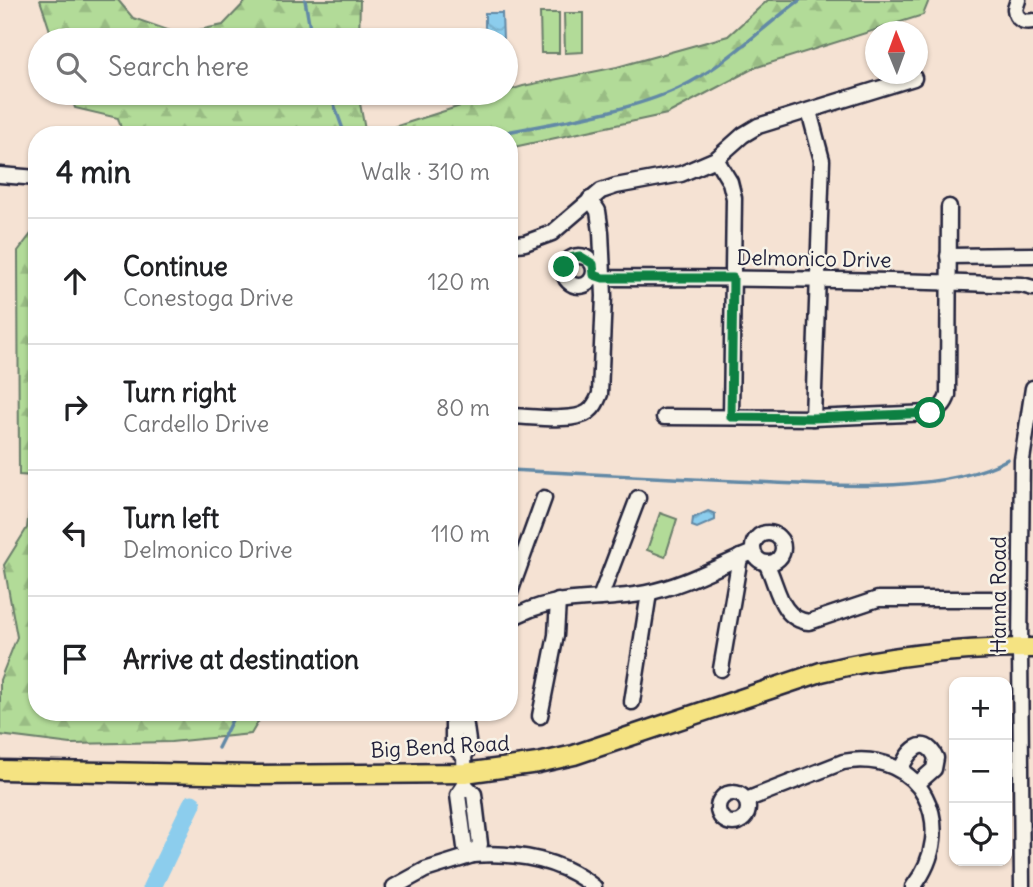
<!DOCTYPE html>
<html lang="en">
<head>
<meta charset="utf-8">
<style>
	:root { --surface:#fff; --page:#f6f6f6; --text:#202124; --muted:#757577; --line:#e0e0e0 }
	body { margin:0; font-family:Delius,sans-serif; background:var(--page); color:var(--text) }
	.controls { position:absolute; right:21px; bottom:21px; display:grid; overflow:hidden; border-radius:14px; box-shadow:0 2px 5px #0004 }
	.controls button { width:63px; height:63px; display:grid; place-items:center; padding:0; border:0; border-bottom:2px solid var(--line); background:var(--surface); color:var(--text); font:35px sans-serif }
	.compass { position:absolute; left:865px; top:21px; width:63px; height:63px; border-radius:50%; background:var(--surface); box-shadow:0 2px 5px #0004; rotate:359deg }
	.stop { position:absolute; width:21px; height:21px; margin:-16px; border:5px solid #0b8043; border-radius:50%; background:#fff }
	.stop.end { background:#0b8043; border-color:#fff; box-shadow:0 2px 7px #0008 }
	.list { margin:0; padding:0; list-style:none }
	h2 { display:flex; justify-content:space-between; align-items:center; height:91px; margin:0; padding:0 28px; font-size:30px }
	h2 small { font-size:23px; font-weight:400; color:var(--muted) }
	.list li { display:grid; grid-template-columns:46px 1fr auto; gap:21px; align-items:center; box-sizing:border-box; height:126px; padding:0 28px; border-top:2px solid var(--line) }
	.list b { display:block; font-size:26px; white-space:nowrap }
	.list p { margin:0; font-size:23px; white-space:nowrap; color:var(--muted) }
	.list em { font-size:23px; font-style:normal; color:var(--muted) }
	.icon { flex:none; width:38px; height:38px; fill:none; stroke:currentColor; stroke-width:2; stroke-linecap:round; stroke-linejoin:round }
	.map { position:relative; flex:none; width:1033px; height:887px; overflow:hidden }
	.search { position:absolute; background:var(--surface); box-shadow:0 2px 5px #0004; left:28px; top:28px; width:490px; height:77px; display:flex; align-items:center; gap:18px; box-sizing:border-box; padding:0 24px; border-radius:38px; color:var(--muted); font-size:26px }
	.panel { position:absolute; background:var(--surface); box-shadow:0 2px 5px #0004; left:28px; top:126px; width:490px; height:595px; border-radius:28px }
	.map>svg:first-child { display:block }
	.forest { fill:url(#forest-firs); stroke:#6a7e6a; stroke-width:2 }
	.park { fill:#b2db98; stroke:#6a7e6a; stroke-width:2 }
	.water { fill:url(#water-waves); stroke:#6289a6; stroke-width:2 }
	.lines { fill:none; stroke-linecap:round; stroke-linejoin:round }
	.stream { stroke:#6289a6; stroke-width:3.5 }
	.river { stroke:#8ccded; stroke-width:19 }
	.minor-casing { stroke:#22223b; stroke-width:19 }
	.major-casing { stroke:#22223b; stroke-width:23 }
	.minor { stroke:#f7f3e8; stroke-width:14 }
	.major { stroke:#f5e382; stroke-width:18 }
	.route { stroke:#0b8043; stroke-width:9 }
	.labels { text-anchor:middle; stroke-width:5; stroke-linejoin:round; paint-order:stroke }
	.street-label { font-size:21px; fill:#22223b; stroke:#f7f3e8 }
</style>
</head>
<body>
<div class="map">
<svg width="1033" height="887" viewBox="0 0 1033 887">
	<defs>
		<pattern id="forest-firs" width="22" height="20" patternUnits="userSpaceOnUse" patternTransform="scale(1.75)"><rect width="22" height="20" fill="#b2db98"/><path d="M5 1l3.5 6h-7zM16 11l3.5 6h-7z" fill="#99bc84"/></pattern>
		<pattern id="water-waves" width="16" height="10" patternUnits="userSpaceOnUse" patternTransform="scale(1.75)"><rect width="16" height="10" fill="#8ccded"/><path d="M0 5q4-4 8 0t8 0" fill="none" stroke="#78b0cc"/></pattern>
	</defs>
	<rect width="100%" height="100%" fill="#f5e2d3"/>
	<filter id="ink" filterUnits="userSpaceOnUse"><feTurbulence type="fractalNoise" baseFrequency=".0143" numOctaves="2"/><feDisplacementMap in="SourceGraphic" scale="14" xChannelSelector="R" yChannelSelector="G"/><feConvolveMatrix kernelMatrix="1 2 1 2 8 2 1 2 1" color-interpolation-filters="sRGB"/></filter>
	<g filter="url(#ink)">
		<!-- forest -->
		<g class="forest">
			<polygon points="40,0 118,0 133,18 179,34 223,25 247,0 360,0 359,40 53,40"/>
			<polygon points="768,0 929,0 923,15 754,68 667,114 509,148 509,135 369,135 523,86 617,67 728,36"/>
			<polygon points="70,93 358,93 366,135 123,135 118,118 75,108"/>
			<polygon points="37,226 37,712 264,712 251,734 171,742 71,744 0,735 0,680 17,637 4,565 27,528 33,476 19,475 18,251"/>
		</g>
		<!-- park -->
		<g class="park">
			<polygon points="540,13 559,13 559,53 541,53"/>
			<polygon points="564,13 583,13 583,52 565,53"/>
			<polygon points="660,513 677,519 665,557 647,550"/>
		</g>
		<!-- water -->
		<g class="water">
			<polygon points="485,13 502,13 503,40 476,40 485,34"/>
			<polygon points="708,511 715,514 715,520 697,528 692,526 693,518"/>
		</g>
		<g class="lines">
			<!-- stream -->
			<g class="stream">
				<polyline points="305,0 312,40"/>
				<polyline points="330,93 345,135"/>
				<path d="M492 135C550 123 626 113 679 88 724 67 760 29 800 0"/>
				<path d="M509 470C584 473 659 477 734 481 810 484 941 497 1008 459"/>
				<polyline points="218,748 236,712"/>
			</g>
			<!-- river -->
			<polyline class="river" points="152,887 192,804"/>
			<defs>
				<g id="minor">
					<path d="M1018 0 1015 9C1016 19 1023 23 1033 21"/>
					<polyline points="809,111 822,160 813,418"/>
					<polyline points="716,159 730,182 734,198 731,417"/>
					<polyline points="0,175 37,178"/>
					<polyline points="509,245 525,243 552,233 601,191 616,186 681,174 716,159 743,135 758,126 914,78"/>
					<circle cx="579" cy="271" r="15"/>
					<polyline points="948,256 1033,255"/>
					<path d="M594 275 603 278C743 278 882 280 1022 285L1033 288"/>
					<path d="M509 416C528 416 573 423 588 412 595 407 597 401 600 394L604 296 601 232 598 211 590 199"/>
					<path d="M664 417 813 418 930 413C940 409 945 405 948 395L949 207"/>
					<circle cx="768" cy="548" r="15"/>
					<path d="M766 563C778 585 779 619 809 622L878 599H991"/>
					<polyline points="509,595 544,498"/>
					<polyline points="600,598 638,498"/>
					<path d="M509 620C554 592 597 603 646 593 683 586 718 566 753 552"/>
					<polyline points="721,669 740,557"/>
					<polyline points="632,702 649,593"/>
					<polyline points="456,712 453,716 453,746 464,756"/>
					<path d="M464 712 469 748 464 756 465 785 474 794 480 844 473 855C517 852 560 859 594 887"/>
					<polyline points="540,716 556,635 558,601"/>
					<path d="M901 770C906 753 924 732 936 758L934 769 917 784"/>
					<polyline points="465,785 458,795 465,847 473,855"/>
					<circle cx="733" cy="808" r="15"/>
					<path d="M746 800 843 762C922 748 960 827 913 887"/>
					<polyline points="394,887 425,870 473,855"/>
					<polyline points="1022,887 1020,648 1022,460 1033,388"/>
				</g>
				<path id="major" d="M0 770 256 775 465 773 538 763 574 755 821 672C890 655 961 648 1033 648"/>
			</defs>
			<!-- minor casing -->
			<use href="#minor" class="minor-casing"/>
			<!-- major casing -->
			<use href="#major" class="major-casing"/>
			<!-- minor -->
			<use href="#minor" class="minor"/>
			<!-- major -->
			<use href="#major" class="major"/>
		</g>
	</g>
	<g class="lines" filter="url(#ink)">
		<!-- route -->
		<polyline class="route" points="564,267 570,258 580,256 593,264 594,275 603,278 733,278 731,417 813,418 930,413"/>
	</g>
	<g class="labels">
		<!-- street labels -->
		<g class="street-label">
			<text transform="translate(814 259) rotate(1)" y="7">Delmonico Drive</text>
			<text transform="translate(999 595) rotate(-90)" y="7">Hanna Road</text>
			<text transform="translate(440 747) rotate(-3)" y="7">Big Bend Road</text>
		</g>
	</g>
</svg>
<div class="controls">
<button>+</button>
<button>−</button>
<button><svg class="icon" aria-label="locate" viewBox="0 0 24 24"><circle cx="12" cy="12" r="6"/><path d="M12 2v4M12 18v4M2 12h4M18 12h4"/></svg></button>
</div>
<svg class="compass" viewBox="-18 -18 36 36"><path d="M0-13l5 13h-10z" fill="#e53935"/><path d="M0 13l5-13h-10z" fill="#757577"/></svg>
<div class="stop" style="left:930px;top:413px"></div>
<div class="stop end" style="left:564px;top:267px"></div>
<div class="search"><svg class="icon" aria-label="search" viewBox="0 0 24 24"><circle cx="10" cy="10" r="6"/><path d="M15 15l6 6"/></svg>Search here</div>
<section class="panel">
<h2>4 min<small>Walk · 310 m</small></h2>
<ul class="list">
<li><svg class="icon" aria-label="ahead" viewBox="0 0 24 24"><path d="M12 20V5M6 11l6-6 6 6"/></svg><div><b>Continue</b><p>Conestoga Drive</p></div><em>120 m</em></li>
<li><svg class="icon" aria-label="right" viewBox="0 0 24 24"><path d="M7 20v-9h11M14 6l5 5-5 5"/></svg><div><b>Turn right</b><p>Cardello Drive</p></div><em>80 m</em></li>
<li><svg class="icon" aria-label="left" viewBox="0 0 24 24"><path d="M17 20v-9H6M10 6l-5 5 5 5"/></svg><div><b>Turn left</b><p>Delmonico Drive</p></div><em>110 m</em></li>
<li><svg class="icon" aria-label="arrive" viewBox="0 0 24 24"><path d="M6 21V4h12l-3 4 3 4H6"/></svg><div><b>Arrive at destination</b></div></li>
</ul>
</section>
</div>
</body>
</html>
